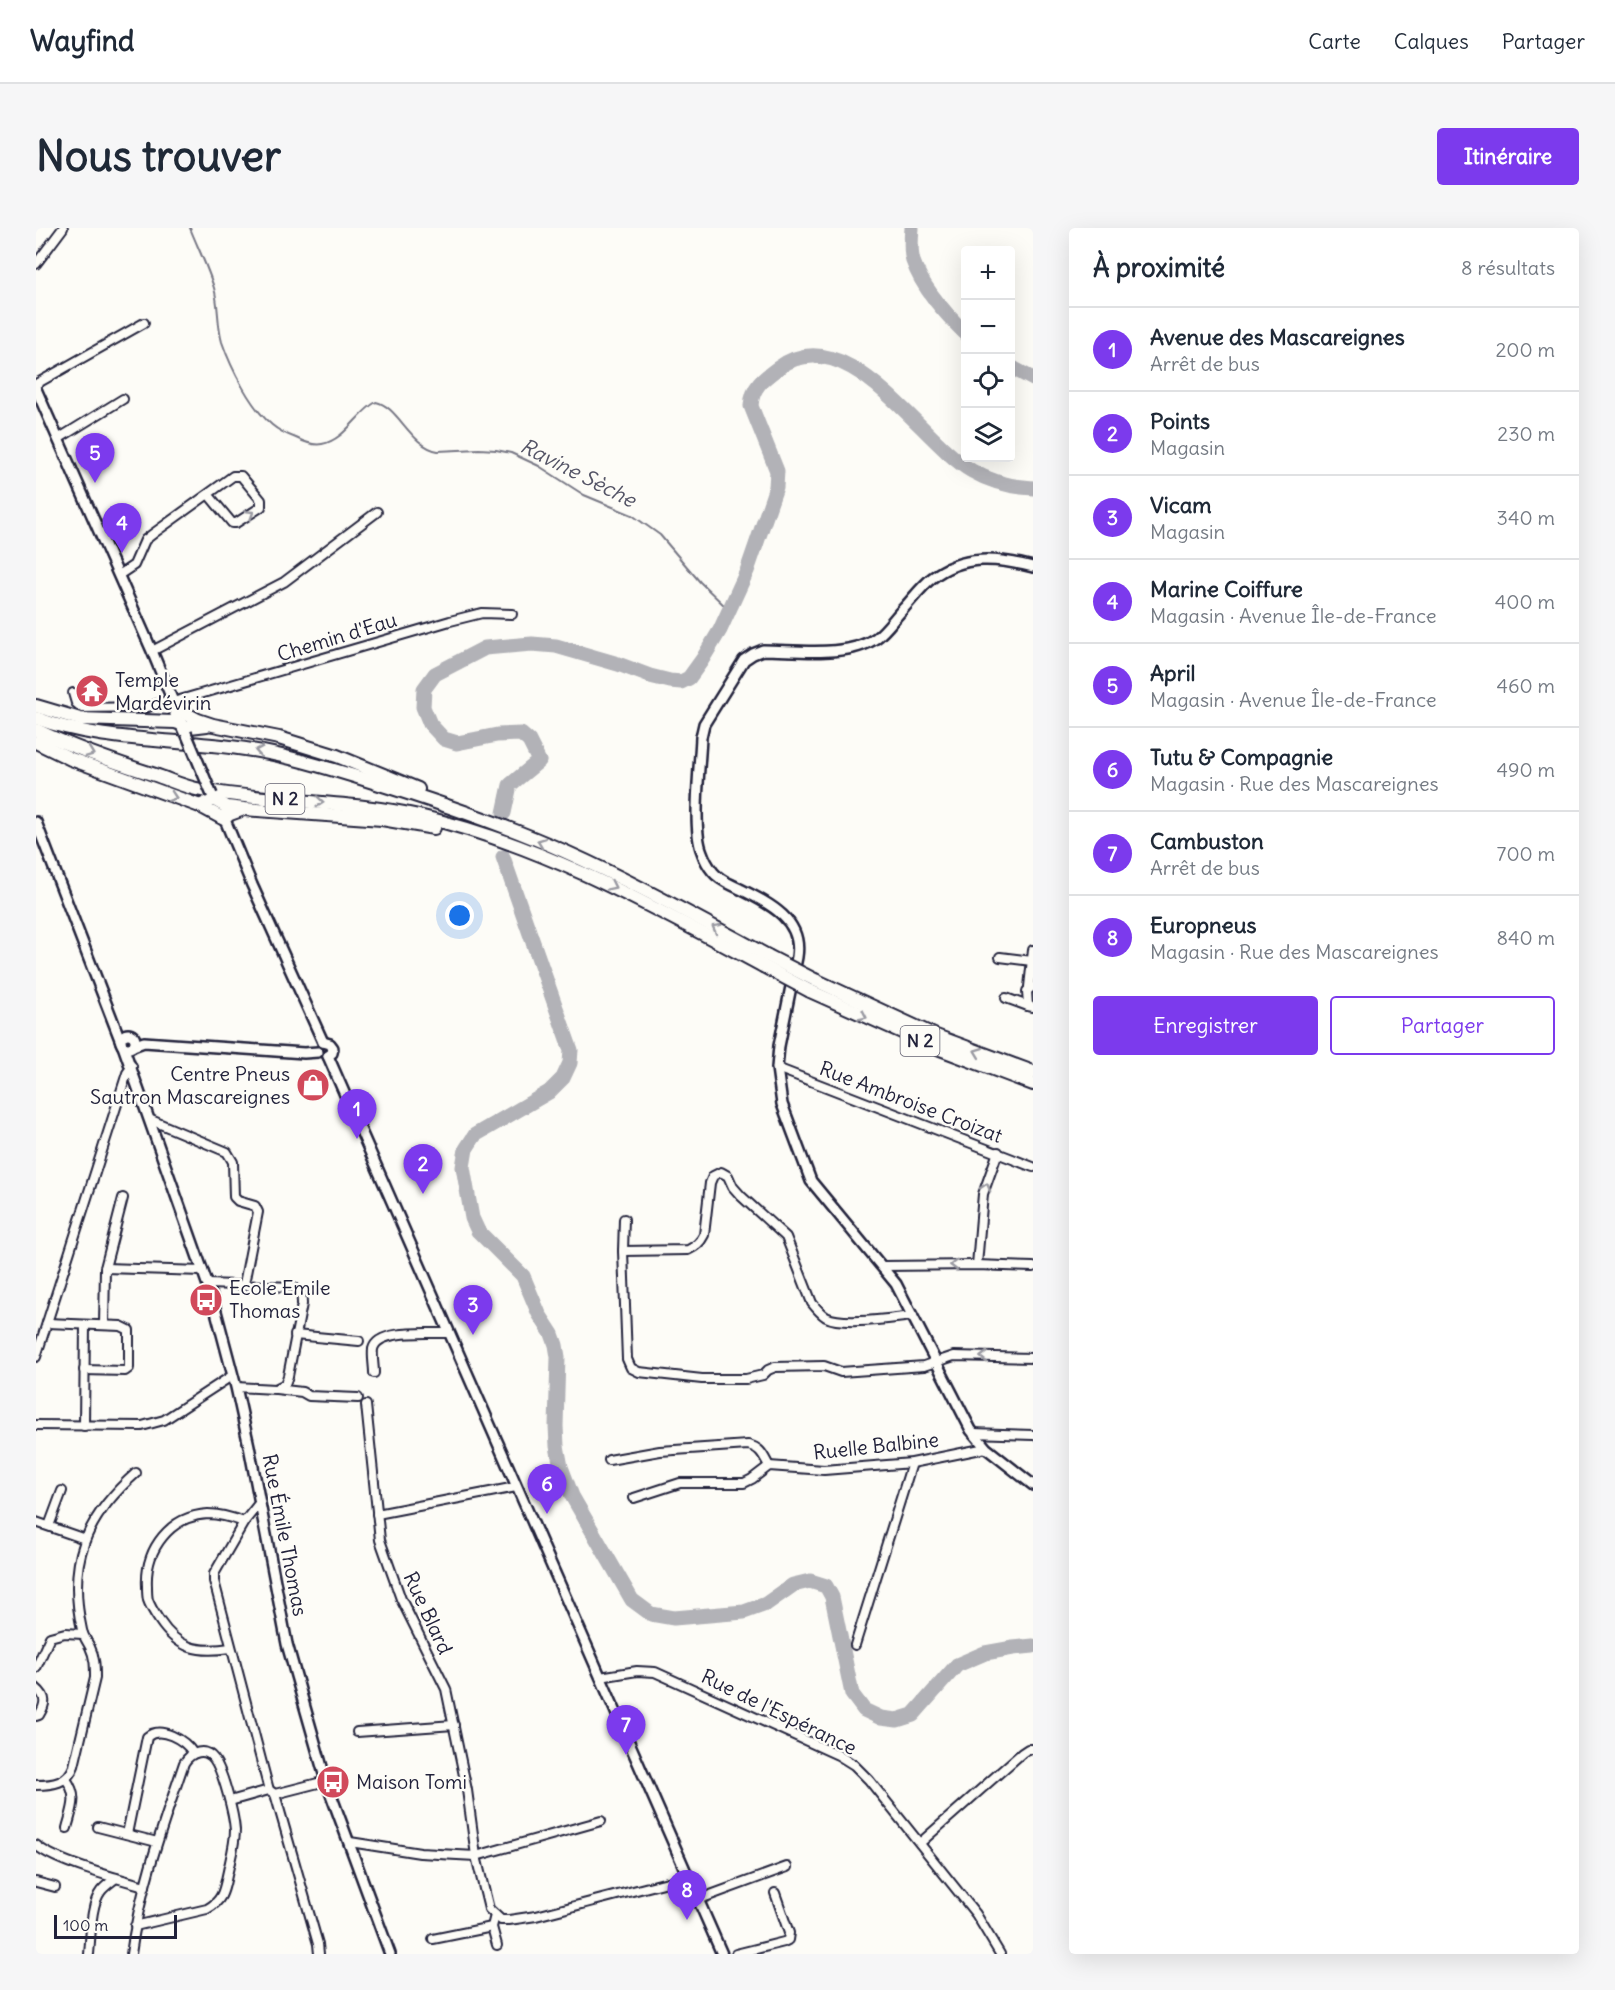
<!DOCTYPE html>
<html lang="fr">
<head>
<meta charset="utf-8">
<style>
	:root { --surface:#fff; --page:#f6f6f7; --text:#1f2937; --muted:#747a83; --line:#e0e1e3; --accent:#7c3aed }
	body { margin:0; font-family:Delius,sans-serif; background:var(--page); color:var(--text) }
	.controls { position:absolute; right:18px; top:18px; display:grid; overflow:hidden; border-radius:6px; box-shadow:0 6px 24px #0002 }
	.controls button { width:54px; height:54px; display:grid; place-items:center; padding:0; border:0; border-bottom:2px solid var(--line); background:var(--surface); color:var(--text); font:30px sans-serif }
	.scale { position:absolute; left:18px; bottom:15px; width:123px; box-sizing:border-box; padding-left:6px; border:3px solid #22223b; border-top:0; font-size:16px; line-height:21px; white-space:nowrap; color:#22223b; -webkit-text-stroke:4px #fdfcf7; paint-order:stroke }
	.you { position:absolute; left:424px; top:688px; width:21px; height:21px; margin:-15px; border:4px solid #fff; border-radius:50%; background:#1a73e8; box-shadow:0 0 0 9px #1a73e833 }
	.badge { display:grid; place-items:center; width:39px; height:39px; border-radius:50%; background:var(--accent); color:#fff; font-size:20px; font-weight:700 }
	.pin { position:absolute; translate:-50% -50px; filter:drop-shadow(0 2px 3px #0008) }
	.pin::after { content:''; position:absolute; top:32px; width:21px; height:18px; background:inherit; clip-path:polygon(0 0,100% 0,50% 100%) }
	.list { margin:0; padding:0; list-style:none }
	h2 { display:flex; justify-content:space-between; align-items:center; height:78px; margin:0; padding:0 24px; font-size:26px }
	h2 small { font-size:20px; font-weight:400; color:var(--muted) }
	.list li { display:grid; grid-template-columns:39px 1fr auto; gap:18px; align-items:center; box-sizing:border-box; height:84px; padding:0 24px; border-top:2px solid var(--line) }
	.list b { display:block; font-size:22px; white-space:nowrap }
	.list p { margin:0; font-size:20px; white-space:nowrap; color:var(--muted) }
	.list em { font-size:20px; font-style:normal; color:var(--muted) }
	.actions { display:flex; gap:12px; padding:18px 24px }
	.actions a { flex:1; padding:14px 0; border:2px solid var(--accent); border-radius:6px; text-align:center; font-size:21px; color:var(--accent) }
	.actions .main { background:var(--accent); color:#fff }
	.icon { flex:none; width:33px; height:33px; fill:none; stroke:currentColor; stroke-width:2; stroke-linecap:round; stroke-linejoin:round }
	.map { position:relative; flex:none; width:997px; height:1726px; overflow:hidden; border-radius:6px }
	header { display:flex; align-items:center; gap:36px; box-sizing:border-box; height:84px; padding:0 30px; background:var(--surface); border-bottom:2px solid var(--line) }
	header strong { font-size:28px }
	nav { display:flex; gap:33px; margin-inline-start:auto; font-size:21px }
	.intro { display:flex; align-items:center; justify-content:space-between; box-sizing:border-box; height:144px; padding:0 36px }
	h1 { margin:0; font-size:42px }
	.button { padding:15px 27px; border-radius:6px; background:var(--accent); color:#fff; font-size:21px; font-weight:700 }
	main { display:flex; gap:36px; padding:0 36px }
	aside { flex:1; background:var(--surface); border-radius:6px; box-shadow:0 6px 24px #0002 }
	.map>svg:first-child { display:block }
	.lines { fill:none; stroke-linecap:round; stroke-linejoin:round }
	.stream { stroke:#787885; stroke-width:2 }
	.river { stroke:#b2b2b7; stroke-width:15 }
	.minor-casing { stroke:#22223b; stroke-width:12 }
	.tertiary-casing { stroke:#22223b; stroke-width:14 }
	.trunk-casing { stroke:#22223b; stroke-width:16 }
	.minor { stroke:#fdfcf7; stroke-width:8 }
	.tertiary { stroke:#fdfcf7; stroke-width:9 }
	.trunk { stroke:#fdfcf7; stroke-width:12 }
	.tertiary-bridge-casing { stroke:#22223b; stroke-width:14; stroke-linecap:butt }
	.trunk-bridge-casing { stroke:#22223b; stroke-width:16; stroke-linecap:butt }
	.tertiary-bridge { stroke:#fdfcf7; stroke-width:9 }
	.trunk-bridge { stroke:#fdfcf7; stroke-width:12 }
	.oneway { stroke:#9a9aa2 }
	.labels { text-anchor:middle; stroke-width:5; stroke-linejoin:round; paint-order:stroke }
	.shield { fill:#fdfcf7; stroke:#646373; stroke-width:1.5 }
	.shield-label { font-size:18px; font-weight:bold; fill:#22223b }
	.street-label { font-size:20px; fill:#22223b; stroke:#fdfcf7 }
	.poi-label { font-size:20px; fill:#22223b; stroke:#fdfcf7; text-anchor:start }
	.water-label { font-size:21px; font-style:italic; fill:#545466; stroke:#fdfcf7 }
</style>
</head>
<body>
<header>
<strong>Wayfind</strong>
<nav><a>Carte</a><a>Calques</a><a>Partager</a></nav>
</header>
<div class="intro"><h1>Nous trouver</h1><a class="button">Itinéraire</a></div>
<main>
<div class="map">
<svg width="997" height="1726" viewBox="0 0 997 1726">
	<rect width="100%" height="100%" fill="#fdfcf7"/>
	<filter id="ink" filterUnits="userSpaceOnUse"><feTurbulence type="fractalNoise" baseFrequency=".0167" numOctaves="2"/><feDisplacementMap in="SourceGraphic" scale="12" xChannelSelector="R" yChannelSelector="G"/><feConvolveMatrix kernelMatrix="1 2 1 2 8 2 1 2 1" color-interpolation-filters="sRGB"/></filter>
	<g filter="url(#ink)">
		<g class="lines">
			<!-- stream -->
			<path class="stream" d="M154 0C162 20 172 40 178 60 183 77 181 97 186 114 195 140 215 180 236 197 243 203 252 207 260 210 268 214 277 218 286 216 309 212 321 185 340 174 362 178 374 218 402 223L443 221 460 222 475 225 503 238 548 267 596 287 624 307 664 354 692 381"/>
			<!-- river -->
			<g class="river">
				<path d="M876 0C875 11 874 23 877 33 886 60 910 86 930 106"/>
				<polyline points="975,139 997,151"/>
				<path d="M468 585 474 557 503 533 493 513 485 506 461 507 421 515 408 511 394 496 387 479 388 461 399 446 449 420 496 416 520 418 582 436 614 448 634 453 645 454 653 450 666 432 684 402 711 343 740 259 741 243 715 178C716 159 727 151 742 140 812 89 884 213 936 243 955 254 975 259 997 260"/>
				<polyline points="467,629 531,811 535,822 534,835 527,850 513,864 439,907 430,921 427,939 436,990 442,1003 487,1048 503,1086 516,1106 520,1117 522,1129 520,1198 521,1218 525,1239 536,1268 596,1372 615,1386 638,1390 708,1384 730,1376 757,1357 774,1353 790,1358 796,1369 816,1466 828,1482 845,1490 861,1492 877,1487 921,1437 949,1425 977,1420 997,1418"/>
			</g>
			<defs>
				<g id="minor">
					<polyline points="0,36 27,0"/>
					<polyline points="0,156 108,95"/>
					<polyline points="22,211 87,171"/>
					<polyline points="83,347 98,337 109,312 118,305 197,248 205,248 225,272 225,279 200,295 196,295 172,266"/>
					<polyline points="116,423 248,354 341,284"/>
					<polyline points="37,465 40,475 46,480 112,479 136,471"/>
					<polyline points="137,474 414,393 446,385 476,386"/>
					<polyline points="964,729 996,733"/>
					<polyline points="993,759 997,722"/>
					<polyline points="996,759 991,763 992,778 997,779"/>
					<polyline points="970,770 992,778"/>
					<polyline points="741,840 997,939"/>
					<polyline points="115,892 191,924 197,934 198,969 202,973 219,978 222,984 208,1056"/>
					<polyline points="588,991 587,1023 591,1131 595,1140 603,1144 666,1151 710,1151 727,1147 732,1142 739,1139 788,1138 805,1144 888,1138 918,1128 997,1130"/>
					<path d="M587 1023 652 1022C660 1018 664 1015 668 1007L674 955 677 948 685 944 692 948 697 959 705 968 750 1009 776 1075C780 1080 784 1085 790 1089 807 1098 856 1090 877 1088"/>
					<polyline points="941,1037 947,966 962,924"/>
					<polyline points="847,1038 941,1037 997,1039"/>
					<polyline points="69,1040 167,1043"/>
					<path d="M172 1056 257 1059C265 1063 266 1068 266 1076L252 1148 249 1156 239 1161 200 1159"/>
					<polyline points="11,1095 85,1098 93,1102 93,1140 89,1143 48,1142"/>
					<polyline points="68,1097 69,1040 87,970"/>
					<polyline points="259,1107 323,1113"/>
					<polyline points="0,1129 91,845 96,838"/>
					<path d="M338 1145C338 1138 336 1128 337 1121 342 1100 396 1106 413 1105"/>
					<polyline points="240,1161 266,1164 273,1168 322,1170"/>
					<polyline points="330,1177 344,1312 365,1371 410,1461 431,1562 440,1628 453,1681 465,1692 473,1692 500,1688 651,1649"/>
					<polyline points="0,1197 106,1198 128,1192 197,1147"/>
					<polyline points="48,1198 49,1097"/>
					<polyline points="937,1205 997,1207"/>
					<path d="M573 1232 624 1223 712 1217C725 1220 727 1227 733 1238"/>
					<polyline points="598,1270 644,1255 708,1255 716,1251 733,1238 788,1242 876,1235 950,1220"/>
					<polyline points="224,1274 208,1294 178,1346 178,1353 233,1562"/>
					<polyline points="341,1286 480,1259"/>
					<polyline points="0,1294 49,1311"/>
					<polyline points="13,1298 26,1263"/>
					<polyline points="819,1417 876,1235"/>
					<path d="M195 1420C182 1422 166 1423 154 1419 140 1414 131 1404 123 1392 119 1386 114 1378 112 1372 111 1368 111 1362 111 1358 109 1321 134 1288 172 1286 185 1286 197 1290 208 1294"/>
					<polyline points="0,1440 14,1409 29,1405 47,1406"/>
					<polyline points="564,1449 601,1443 619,1444 802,1527 818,1537 833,1552 940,1686 964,1726"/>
					<path d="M0 1460C11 1469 10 1476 3 1487L0 1488"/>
					<polyline points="321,1504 418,1497"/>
					<path d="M30 1551C43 1569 36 1581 31 1600"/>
					<path d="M0 1557C17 1557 32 1555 38 1538L59 1450C59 1439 59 1429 54 1419 51 1413 47 1408 46 1402 31 1334 49 1290 100 1245"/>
					<polyline points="239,1566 282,1716 283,1726"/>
					<polyline points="194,1573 233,1562 239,1566 290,1553"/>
					<polyline points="62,1599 121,1614"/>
					<path d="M91 1606 111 1509C124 1497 149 1512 157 1525"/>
					<polyline points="314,1614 384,1625 440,1628 565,1593"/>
					<polyline points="884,1615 986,1525 992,1521 997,1521"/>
					<path d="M0 1617C19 1634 83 1651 109 1658"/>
					<polyline points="0,1654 19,1659"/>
					<polyline points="661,1672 751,1639"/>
					<polyline points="459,1687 456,1699 461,1717"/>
					<polyline points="397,1711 456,1699"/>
					<path d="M53 1726C55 1709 54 1677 65 1663 69 1658 75 1654 80 1650"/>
					<path d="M95 1726C104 1660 127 1597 148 1535 155 1524 169 1519 178 1531 187 1543 198 1587 199 1602 199 1615 195 1629 192 1643 188 1660 188 1672 171 1681L99 1698"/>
					<polyline points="700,1726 748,1714 752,1712 753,1705 739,1665"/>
				</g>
				<g id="tertiary">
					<polyline points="0,161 116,423 136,471 139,486 145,498"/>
					<path d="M997 339C962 330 927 326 896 350 886 358 877 370 868 380 859 389 850 403 840 410 812 430 760 422 727 422L717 426 708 432 668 496 665 509C664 536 656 601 666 624 668 630 673 639 677 644 684 653 695 656 704 661 734 676 767 692 761 729L743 818 741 840 746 876 775 953 860 1056 935 1202 950 1220 997 1257"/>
					<polyline points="187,587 216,657 287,814"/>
					<polyline points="0,594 85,814"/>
					<circle cx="92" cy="813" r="7"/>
					<polyline points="287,814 294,816 297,820 296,825 292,828"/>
					<polyline points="87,818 177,1072 200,1159 213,1218 251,1416 264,1462 290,1553 354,1726"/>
					<polyline points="97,818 108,814 268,825 282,824"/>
					<polyline points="292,828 686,1726"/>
				</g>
				<g id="trunk">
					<polyline points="0,478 44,491 139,494 146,496 150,505 154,499 171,497"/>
					<polyline points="145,483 162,492 177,497 243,510 301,528 382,561"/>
					<path d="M0 490C73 518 160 509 237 526 270 533 302 543 334 553 399 573 467 596 530 624 599 655 665 692 732 728"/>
					<path d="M0 502C38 520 78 534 119 547 134 552 150 560 166 562 238 575 311 572 383 588 506 616 617 679 727 738"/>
					<polyline points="0,514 35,531 164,578 188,591 194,586 205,582"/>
					<polyline points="164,578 177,571 191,579 208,581 346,591 398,600"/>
					<polyline points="779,752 900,808 997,844"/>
					<polyline points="774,763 904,821 997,856"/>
				</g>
			</defs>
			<!-- minor casing -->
			<use href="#minor" class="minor-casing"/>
			<!-- tertiary casing -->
			<use href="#tertiary" class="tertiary-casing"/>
			<!-- trunk casing -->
			<use href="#trunk" class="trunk-casing"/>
			<!-- minor -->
			<use href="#minor" class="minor"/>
			<!-- tertiary -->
			<use href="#tertiary" class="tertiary"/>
			<!-- trunk -->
			<use href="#trunk" class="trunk"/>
			<defs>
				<polyline id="tertiary-bridge" points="150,505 176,567"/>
				<g id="trunk-bridge">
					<polyline points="732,728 779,752"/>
					<polyline points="727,738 774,763"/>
				</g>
			</defs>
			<!-- tertiary-bridge casing -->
			<use href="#tertiary-bridge" class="tertiary-bridge-casing"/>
			<!-- trunk-bridge casing -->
			<use href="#trunk-bridge" class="trunk-bridge-casing"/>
			<!-- tertiary-bridge -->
			<use href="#tertiary-bridge" class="tertiary-bridge"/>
			<!-- trunk-bridge -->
			<use href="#trunk-bridge" class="trunk-bridge"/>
		</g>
		<!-- one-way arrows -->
		<defs><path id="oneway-chevron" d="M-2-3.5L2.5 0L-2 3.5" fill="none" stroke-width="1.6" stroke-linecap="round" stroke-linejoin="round" transform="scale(1.5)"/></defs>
		<g class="oneway">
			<use href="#oneway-chevron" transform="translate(214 286) rotate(-32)"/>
			<use href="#oneway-chevron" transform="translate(223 523) rotate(-170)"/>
			<use href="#oneway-chevron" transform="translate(54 525) rotate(21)"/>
			<use href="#oneway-chevron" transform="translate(137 569) rotate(19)"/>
			<use href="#oneway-chevron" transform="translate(284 574) rotate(5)"/>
			<use href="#oneway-chevron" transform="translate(505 614) rotate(-159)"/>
			<use href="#oneway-chevron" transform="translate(576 658) rotate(26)"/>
			<use href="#oneway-chevron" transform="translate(680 700) rotate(-151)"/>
			<use href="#oneway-chevron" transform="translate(827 788) rotate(25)"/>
			<use href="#oneway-chevron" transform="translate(942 824) rotate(-159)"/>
			<use href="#oneway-chevron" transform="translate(950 959) rotate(-73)"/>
			<use href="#oneway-chevron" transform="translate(918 1037) rotate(179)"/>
			<use href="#oneway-chevron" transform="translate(948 1129) rotate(-179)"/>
		</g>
	</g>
	<!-- icons -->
	<defs>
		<symbol id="temple-disc" viewBox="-11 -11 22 22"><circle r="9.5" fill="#d1495b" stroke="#fdfcf7"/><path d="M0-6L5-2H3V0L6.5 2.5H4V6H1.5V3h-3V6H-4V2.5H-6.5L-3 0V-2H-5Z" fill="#fff"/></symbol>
		<symbol id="shop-disc" viewBox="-11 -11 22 22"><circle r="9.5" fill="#d1495b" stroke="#fdfcf7"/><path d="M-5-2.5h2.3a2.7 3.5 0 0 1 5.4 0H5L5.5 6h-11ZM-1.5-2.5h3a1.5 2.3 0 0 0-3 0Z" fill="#fff"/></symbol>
		<symbol id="bus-disc" viewBox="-11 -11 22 22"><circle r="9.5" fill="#d1495b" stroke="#fdfcf7"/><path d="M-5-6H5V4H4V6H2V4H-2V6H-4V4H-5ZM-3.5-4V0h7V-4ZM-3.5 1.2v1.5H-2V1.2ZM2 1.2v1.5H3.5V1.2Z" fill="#fff"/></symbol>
	</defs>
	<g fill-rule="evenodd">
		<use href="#temple-disc" x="37" y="444" width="38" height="38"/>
		<use href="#shop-disc" x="258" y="838" width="38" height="38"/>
		<use href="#bus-disc" x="151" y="1053" width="38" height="38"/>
		<use href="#bus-disc" x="278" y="1535" width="38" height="38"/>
	</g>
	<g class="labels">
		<!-- shield labels -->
		<g class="shield">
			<rect x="229.5" y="556" width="39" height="30" rx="4.5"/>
			<rect x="864.5" y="798" width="39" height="30" rx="4.5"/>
		</g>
		<g class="shield-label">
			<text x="249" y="577">N 2</text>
			<text x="884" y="819">N 2</text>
		</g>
		<!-- street labels -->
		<g class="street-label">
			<text transform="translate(301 409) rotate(-17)" y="7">Chemin d'Eau</text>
			<text transform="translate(875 874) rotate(21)" y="7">Rue Ambroise Croizat</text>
			<text transform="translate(840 1218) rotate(-6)" y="7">Ruelle Balbine</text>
			<text transform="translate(249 1307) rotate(79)" y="7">Rue Émile Thomas</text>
			<text transform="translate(392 1385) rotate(65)" y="7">Rue Blard</text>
			<text transform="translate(743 1484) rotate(26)" y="7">Rue de l'Espérance</text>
		</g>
		<!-- poi labels -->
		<g class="poi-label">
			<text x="79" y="459">Temple<tspan x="79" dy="23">Mardévirin</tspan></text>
			<text x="254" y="853" text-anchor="end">Centre Pneus<tspan x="254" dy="23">Sautron Mascareignes</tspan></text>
			<text x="193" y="1067">Ecole Emile<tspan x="193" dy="23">Thomas</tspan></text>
			<text x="320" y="1561">Maison Tomi</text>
		</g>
		<!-- water labels -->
		<g class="water-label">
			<text transform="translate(542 245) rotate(27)" y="7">Ravine Sèche</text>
		</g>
	</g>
</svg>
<div class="controls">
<button>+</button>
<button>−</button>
<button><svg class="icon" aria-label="locate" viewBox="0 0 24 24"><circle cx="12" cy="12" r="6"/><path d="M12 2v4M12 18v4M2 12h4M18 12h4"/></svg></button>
<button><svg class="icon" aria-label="layers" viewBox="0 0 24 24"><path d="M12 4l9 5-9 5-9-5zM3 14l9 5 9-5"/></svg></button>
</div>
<div class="scale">100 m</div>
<div class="you"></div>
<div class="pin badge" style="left:321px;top:911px">1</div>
<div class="pin badge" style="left:387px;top:966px">2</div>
<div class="pin badge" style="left:437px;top:1107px">3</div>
<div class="pin badge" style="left:86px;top:325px">4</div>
<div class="pin badge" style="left:59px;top:255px">5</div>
<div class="pin badge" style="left:511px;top:1286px">6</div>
<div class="pin badge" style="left:590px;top:1527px">7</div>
<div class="pin badge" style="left:651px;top:1692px">8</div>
</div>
<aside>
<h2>À proximité<small>8 résultats</small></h2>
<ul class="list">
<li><span class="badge">1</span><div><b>Avenue des Mascareignes</b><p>Arrêt de bus</p></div><em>200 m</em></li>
<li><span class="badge">2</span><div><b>Points</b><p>Magasin</p></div><em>230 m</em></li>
<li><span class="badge">3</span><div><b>Vicam</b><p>Magasin</p></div><em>340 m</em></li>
<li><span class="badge">4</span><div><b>Marine Coiffure</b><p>Magasin · Avenue Île-de-France</p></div><em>400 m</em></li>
<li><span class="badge">5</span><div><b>April</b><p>Magasin · Avenue Île-de-France</p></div><em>460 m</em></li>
<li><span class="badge">6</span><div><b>Tutu &amp; Compagnie</b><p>Magasin · Rue des Mascareignes</p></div><em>490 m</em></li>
<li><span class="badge">7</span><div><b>Cambuston</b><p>Arrêt de bus</p></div><em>700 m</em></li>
<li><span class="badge">8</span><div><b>Europneus</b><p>Magasin · Rue des Mascareignes</p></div><em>840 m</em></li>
</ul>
<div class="actions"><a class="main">Enregistrer</a><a>Partager</a></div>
</aside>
</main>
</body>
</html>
